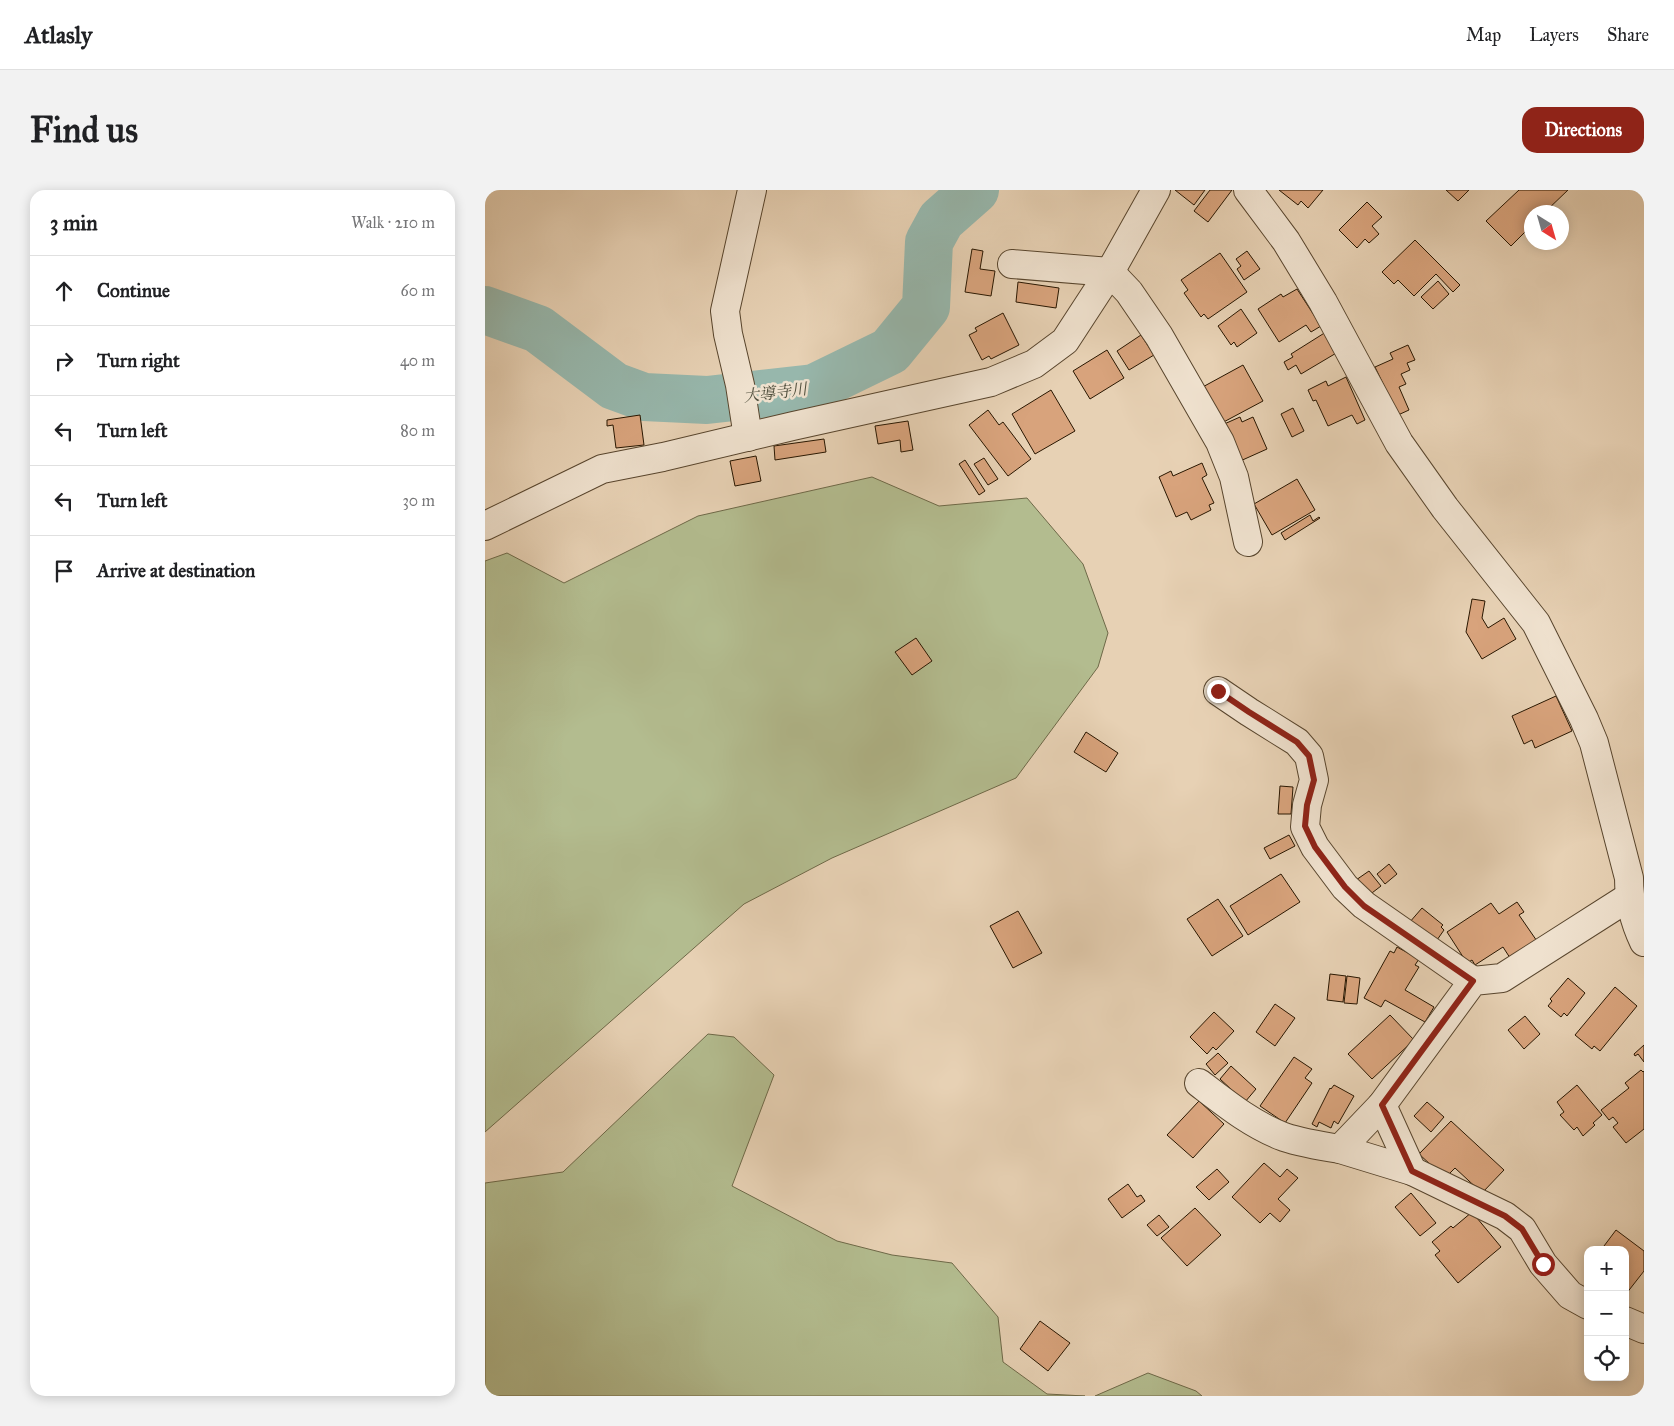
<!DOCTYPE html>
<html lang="en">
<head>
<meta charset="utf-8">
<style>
	:root { --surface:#fff; --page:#f2f2f2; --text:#202124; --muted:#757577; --line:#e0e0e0; --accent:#8f2418 }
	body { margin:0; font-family:"IM FELL Great Primer","Noto Serif JP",serif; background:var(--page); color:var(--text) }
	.controls { position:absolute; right:15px; bottom:15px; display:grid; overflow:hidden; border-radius:10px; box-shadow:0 2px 12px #0003 }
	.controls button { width:45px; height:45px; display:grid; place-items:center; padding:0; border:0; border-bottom:1px solid var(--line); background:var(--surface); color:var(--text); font:25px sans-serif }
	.compass { position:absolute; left:1039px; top:15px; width:45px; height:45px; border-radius:50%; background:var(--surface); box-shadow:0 2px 12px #0003; rotate:143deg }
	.stop { position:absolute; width:15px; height:15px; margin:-11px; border:4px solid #8f2418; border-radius:50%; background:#fff }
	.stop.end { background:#8f2418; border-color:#fff; box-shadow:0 1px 5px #0008 }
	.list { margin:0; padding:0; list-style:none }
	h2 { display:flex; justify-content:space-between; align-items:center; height:65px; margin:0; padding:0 20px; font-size:21px }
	h2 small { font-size:16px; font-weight:400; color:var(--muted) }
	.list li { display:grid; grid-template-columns:32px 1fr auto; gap:15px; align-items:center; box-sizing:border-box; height:70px; padding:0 20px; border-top:1px solid var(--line) }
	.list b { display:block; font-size:19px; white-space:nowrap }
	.list em { font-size:16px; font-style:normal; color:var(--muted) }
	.icon { flex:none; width:28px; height:28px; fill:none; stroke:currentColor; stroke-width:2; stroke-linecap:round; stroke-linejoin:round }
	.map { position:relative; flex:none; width:1159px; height:1206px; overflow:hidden; border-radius:15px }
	header { display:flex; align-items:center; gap:30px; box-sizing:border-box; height:70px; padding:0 25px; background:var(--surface); border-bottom:1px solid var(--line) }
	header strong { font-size:24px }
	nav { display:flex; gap:28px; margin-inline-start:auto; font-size:18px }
	.intro { display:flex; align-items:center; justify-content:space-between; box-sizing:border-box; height:120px; padding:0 30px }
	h1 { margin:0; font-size:35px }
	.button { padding:12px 22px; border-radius:15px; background:var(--accent); color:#fff; font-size:18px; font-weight:700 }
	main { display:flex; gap:30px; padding:0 30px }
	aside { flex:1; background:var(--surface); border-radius:15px; box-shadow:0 2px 12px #0003 }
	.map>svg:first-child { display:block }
	.green { fill:#b3bc8f; stroke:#6e6948 }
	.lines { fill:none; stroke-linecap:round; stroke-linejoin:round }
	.river { stroke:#97b7ac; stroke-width:48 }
	.building { fill:#d8a37c; stroke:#281600 }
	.minor-casing { stroke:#58452d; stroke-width:30 }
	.minor { stroke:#efe1ce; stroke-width:28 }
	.route { stroke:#8f2418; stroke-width:6 }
	.labels { text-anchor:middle; stroke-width:5; stroke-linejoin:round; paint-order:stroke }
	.water-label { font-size:16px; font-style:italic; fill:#4f4e3c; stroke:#efe1ce }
</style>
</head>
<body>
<header>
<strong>Atlasly</strong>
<nav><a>Map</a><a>Layers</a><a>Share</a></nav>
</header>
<div class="intro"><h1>Find us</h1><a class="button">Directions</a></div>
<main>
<aside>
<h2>3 min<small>Walk · 210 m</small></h2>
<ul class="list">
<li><svg class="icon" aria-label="ahead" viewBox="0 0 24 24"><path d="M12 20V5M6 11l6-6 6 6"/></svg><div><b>Continue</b></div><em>60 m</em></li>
<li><svg class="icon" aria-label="right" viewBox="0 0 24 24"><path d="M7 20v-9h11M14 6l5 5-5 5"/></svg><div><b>Turn right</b></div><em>40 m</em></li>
<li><svg class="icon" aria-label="left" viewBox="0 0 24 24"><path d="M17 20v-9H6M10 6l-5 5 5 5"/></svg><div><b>Turn left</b></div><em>80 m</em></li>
<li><svg class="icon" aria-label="left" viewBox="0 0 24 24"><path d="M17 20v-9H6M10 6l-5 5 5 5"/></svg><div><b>Turn left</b></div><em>30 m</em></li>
<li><svg class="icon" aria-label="arrive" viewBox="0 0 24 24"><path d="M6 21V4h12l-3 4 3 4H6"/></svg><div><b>Arrive at destination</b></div></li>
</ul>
</aside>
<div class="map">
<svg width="1159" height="1206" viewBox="0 0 1159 1206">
	<rect width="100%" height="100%" fill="#e7d1b4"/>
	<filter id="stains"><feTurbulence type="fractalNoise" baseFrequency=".004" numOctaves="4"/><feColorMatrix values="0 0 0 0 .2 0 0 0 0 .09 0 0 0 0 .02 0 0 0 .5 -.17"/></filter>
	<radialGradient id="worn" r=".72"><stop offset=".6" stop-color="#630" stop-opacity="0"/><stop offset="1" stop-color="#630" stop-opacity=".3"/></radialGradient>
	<!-- green -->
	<g class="green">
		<polygon points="387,287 454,316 542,308 598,374 623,443 613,477 531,588 347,668 259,714 0,942 0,371 22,363 79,393 213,326"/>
		<polygon points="223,844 249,847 289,885 247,996 352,1051 407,1065 467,1073 513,1127 518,1172 562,1204 600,1206 0,1206 0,993 78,982"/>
		<polygon points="663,1183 711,1201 717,1206 610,1206"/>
	</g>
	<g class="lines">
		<!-- river -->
		<polyline class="river" points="0,120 53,139 129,196 159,207 222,210 329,198 405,161 441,117 444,52 456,30 490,0"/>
	</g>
	<!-- building -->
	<g class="building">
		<polygon points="690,0 720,0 709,15"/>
		<polygon points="725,0 747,0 723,32 709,21"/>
		<polygon points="794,0 838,0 823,18 816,11 813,15"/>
		<polygon points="961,0 984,0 973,11"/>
		<polygon points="1034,0 1083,0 1060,22 1046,22 1046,36 1026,56 1001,31"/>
		<polygon points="882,12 897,27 887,36 894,44 884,53 880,49 872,58 854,40"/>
		<polygon points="930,50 975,95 968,102 951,84 929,106 913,90 909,94 897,82"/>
		<polygon points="487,59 498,61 495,79 510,81 506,106 480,102"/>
		<polygon points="762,61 775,79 759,90 752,79 756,76 751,69"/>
		<polygon points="735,63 762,102 723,129 719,124 716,127 699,103 703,100 696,90"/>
		<polygon points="953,91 964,104 948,119 936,107"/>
		<polygon points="533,92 574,98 571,118 531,112"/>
		<polygon points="812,99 836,136 826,142 821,135 794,152 773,119 796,104 798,107"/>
		<polygon points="756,119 772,143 752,157 749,152 746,155 733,136"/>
		<polygon points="518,123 534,155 506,169 504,166 497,170 484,145 492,141 490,138"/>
		<polygon points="841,142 853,162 816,184 811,175 803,180 799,172 808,167 806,164"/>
		<polygon points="656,145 669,165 644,180 632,161"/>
		<polygon points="923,155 930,170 922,173 925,180 916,184 921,194 914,197 924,220 913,225 890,177 908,169 905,163"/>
		<polygon points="622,160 639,188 605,209 588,181"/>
		<polygon points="758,175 778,211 733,235 714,199"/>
		<polygon points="861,187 880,230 872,234 867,225 843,236 831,210 828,211 823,200 841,191 843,196"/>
		<polygon points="566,200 590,241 550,264 527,224"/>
		<polygon points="808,218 819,241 807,247 796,224"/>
		<polygon points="503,220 514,235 518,232 546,269 523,286 484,235"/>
		<polygon points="155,225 159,255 131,258 128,235 122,236 122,230"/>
		<polygon points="755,227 757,232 768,227 782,259 753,272 737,235"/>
		<polygon points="423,231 428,260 416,262 415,250 393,254 390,236"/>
		<polygon points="339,249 341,262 290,270 289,256"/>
		<polygon points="271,266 276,291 250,296 245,271"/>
		<polygon points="499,268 513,289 503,295 489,274"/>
		<polygon points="480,270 500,301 494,305 474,274"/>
		<polygon points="717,273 722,285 717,288 729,313 724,315 726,320 706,330 702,322 691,327 674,287 686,281 688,286"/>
		<polygon points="812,289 830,320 787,345 769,314"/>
		<polygon points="825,325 828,331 834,327 835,328 800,350 796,343"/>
		<polygon points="987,409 1000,411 997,428 1003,438 1019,428 1031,449 997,469 981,442"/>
		<polygon points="431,448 447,471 427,485 410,462"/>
		<polygon points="1071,506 1087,541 1050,558 1047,550 1039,554 1027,526"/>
		<polygon points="601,542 633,563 621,582 589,562"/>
		<polygon points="795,596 808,597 806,624 793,624"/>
		<polygon points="804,645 810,656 785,669 779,658"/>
		<polygon points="904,674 912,684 900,694 892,684"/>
		<polygon points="884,681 896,696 883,706 871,690"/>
		<polygon points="796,684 815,712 763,745 745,716"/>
		<polygon points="733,709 758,746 727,766 702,729"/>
		<polygon points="1032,712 1039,722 1034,725 1054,754 1027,771 1018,757 990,775 987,770 982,773 962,742 1006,713 1014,724"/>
		<polygon points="937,718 958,735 956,737 959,740 952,750 924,733"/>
		<polygon points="533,721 557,763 528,778 505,736"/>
		<polygon points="912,757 934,769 930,775 934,777 920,800 949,817 940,832 900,810 896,817 879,808 905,761 909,763"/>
		<polygon points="845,784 861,786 858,812 842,810"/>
		<polygon points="862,786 875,788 872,814 859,813"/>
		<polygon points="1083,788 1100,803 1082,826 1079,823 1076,827 1063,816 1067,811 1065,809"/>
		<polygon points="1130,797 1152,816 1115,861 1109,856 1107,859 1090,845"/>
		<polygon points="790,814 810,828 790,856 771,842"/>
		<polygon points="729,822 749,841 731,860 728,857 722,864 705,847"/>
		<polygon points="905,825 929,850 887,889 863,864"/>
		<polygon points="1040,826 1055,844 1039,859 1023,840"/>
		<polygon points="1159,855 1159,872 1153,864 1150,866 1149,864"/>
		<polygon points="733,863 743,873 730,885 721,874"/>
		<polygon points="809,867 827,879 820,888 827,893 800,933 775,916"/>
		<polygon points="746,876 771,899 760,912 735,889"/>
		<polygon points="1156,880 1158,882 1159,881 1159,939 1141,953 1128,937 1133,933 1128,927 1124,930 1116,920 1144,898 1140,893"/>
		<polygon points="849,895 869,906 853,934 849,931 846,938 834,932 832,937 827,934 845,898 846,899"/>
		<polygon points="1092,895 1117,925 1108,933 1110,935 1098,946 1092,937 1089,940 1075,925 1079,922 1072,912"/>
		<polygon points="714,911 739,934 708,968 682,945"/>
		<polygon points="942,912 959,927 946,942 929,926"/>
		<polygon points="966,931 1019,980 997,1003 970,978 960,988 934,964"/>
		<polygon points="779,973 795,987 802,979 813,988 793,1009 805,1020 795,1032 785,1023 775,1033 747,1007"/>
		<polygon points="732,979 744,992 724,1010 711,997"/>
		<polygon points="643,994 652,1007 656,1005 660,1011 637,1028 623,1009"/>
		<polygon points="926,1003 951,1033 935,1046 910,1017"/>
		<polygon points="710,1018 736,1045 702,1076 676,1048"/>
		<polygon points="987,1022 1016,1057 973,1093 950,1065 955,1061 947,1052 966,1036 968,1038"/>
		<polygon points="674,1025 684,1037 672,1046 662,1035"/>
		<polygon points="1131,1040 1159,1061 1159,1081 1141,1104 1140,1103 1140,1060 1116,1060"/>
		<polygon points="555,1131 585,1153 563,1181 535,1159"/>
	</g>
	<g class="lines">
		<defs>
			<g id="minor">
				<path d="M763 0 801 51 838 112 914 253 960 318 1051 433 1099 529 1109 553 1144 688C1144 711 1149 731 1159 752"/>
				<polyline points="527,74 625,82 644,102 674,146 735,252 749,287 763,352"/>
				<polyline points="263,247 255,195 243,144 240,121 267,0"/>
				<polyline points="0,336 117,279 178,267 308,236 506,192 549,174 580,151 625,82 671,0"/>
				<polyline points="733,501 764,522 812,552 824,566 829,590 822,615 820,637 830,657 860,697 879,715 988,791"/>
				<path d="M714 893C740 913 767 935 799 947 817 953 836 956 855 959"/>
				<polyline points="897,915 927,981"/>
				<polyline points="1103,1115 1085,1105 1058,1074 1037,1039 1020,1026 927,981 855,959 897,915 988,791 1017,788 1144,707"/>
				<polyline points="1140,1131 1159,1139"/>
			</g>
		</defs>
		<!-- minor casing -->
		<use href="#minor" class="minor-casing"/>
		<!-- minor -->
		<use href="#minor" class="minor"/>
	</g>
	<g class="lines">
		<!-- route -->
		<polyline class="route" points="733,501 764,522 812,552 824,566 829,590 822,615 820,636 830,657 860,697 879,716 988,791 897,915 927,981 1020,1026 1037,1039 1058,1074"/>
	</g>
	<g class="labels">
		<!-- water labels -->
		<g class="water-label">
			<text transform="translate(290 202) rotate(-7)" y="6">大導寺川</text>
		</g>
	</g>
	<rect width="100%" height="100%" filter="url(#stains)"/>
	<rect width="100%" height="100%" fill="url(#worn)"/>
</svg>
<div class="controls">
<button>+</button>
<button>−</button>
<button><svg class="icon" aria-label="locate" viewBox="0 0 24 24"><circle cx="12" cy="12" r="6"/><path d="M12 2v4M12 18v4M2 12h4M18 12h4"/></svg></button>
</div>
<svg class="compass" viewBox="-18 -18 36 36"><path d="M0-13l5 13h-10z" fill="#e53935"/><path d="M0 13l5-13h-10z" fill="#757577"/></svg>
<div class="stop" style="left:1058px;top:1074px"></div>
<div class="stop end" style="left:733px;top:501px"></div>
</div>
</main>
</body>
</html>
